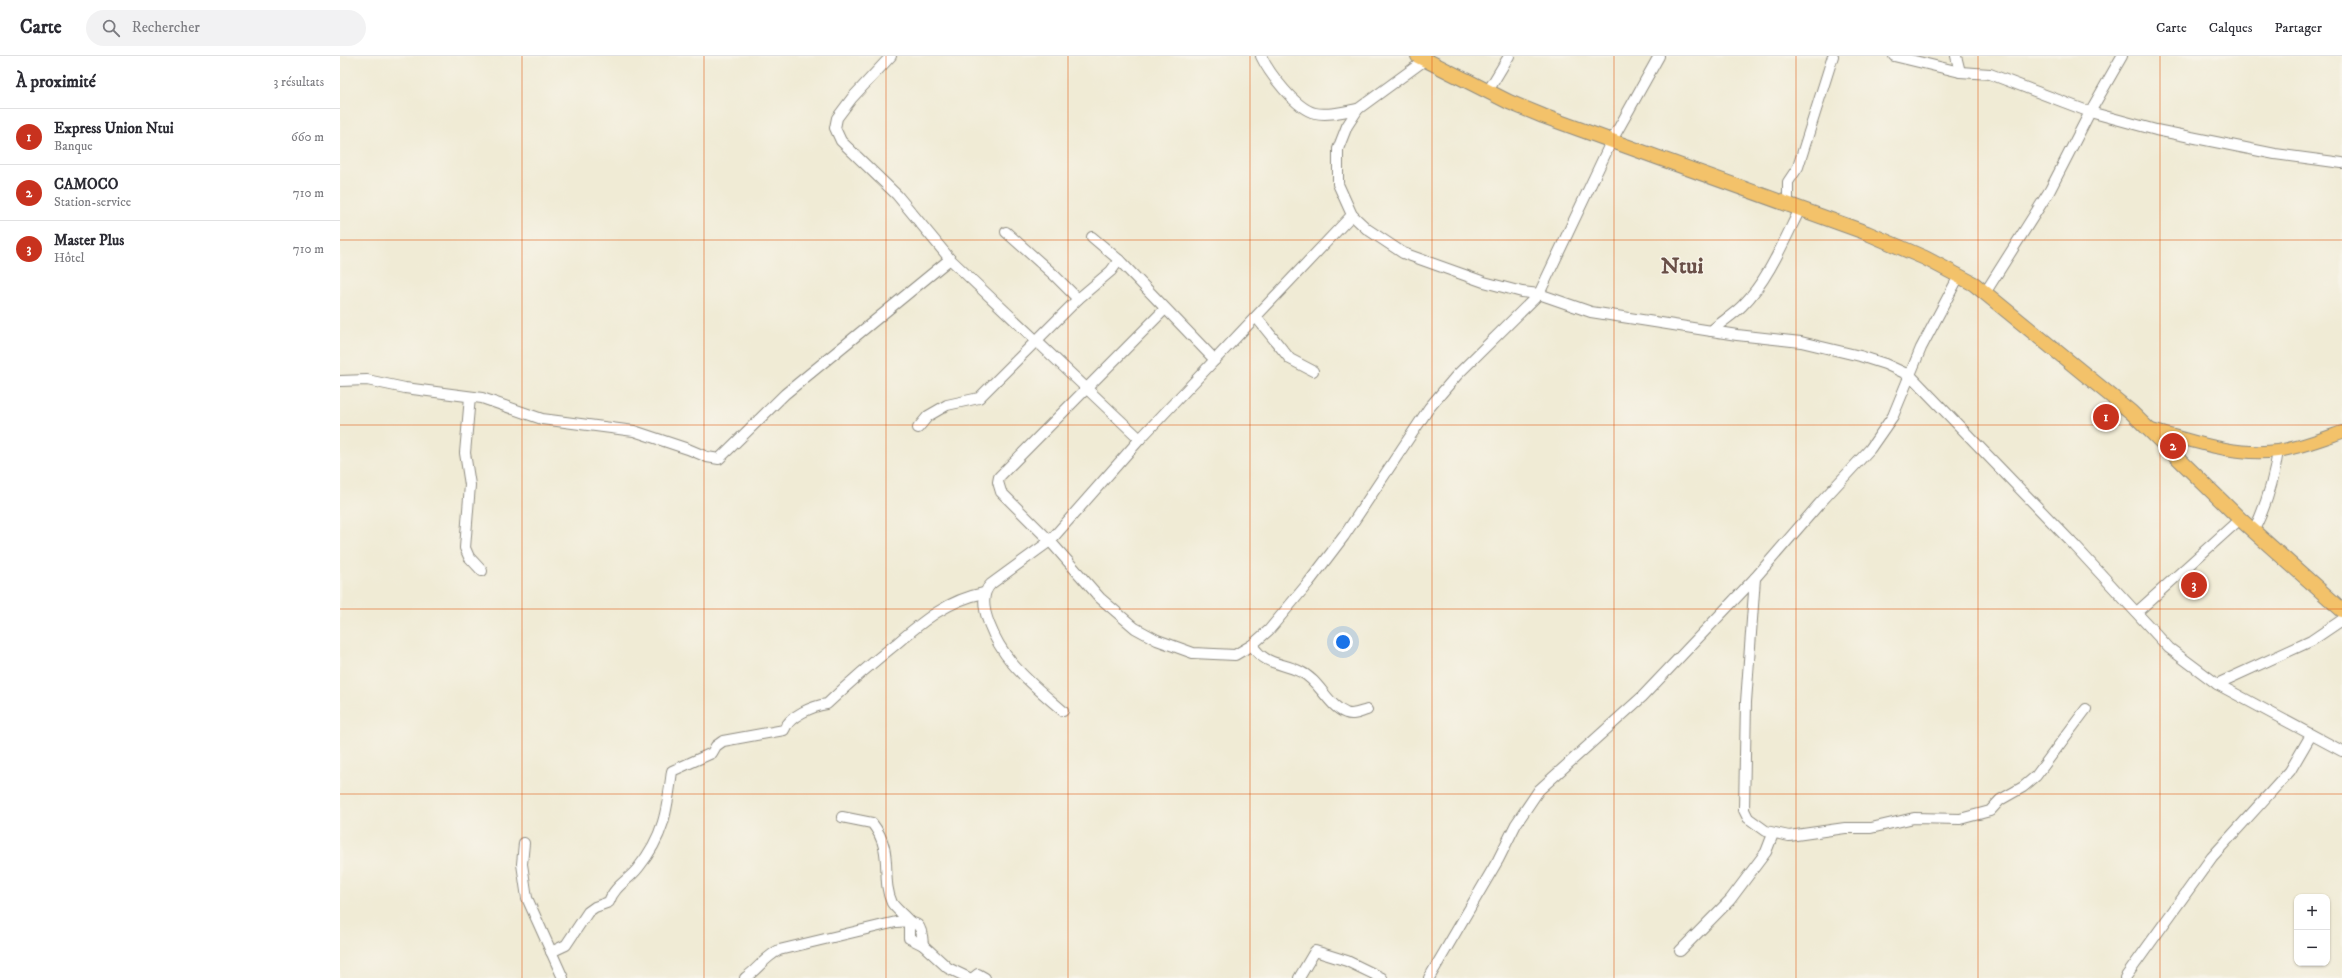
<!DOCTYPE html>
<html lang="fr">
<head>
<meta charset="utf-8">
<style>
	:root { --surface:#fff; --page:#f2f2f3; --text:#2b2b33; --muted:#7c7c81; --line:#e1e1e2; --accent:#c8321e }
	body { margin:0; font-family:"IM FELL DW Pica",serif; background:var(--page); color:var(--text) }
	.controls { position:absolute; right:12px; bottom:12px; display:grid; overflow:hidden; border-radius:8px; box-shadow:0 1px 3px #0004 }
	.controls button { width:36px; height:36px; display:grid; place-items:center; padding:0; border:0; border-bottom:1px solid var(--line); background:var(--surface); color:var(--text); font:20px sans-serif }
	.you { position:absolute; left:1003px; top:586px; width:14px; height:14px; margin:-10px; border:3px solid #fff; border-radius:50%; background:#1a73e8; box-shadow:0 0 0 6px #1a73e833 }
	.badge { display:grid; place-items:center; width:26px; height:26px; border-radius:50%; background:var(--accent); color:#fff; font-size:13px; font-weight:700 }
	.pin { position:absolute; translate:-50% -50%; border:2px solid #fff; box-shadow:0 1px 4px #0006 }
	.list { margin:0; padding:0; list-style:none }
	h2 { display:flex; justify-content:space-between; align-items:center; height:52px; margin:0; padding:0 16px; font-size:17px }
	h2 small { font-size:13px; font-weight:400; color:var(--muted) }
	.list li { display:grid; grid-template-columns:26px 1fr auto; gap:12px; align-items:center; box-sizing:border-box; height:56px; padding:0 16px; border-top:1px solid var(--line) }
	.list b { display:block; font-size:15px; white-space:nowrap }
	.list p { margin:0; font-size:13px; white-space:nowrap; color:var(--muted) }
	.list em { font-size:13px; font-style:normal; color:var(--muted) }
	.icon { flex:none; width:22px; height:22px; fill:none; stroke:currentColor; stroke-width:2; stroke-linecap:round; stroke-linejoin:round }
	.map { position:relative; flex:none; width:2002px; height:922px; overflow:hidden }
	header { display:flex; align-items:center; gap:24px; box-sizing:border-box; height:56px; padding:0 20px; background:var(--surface); border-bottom:1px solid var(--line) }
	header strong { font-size:19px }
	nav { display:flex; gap:22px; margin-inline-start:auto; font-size:14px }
	.search { width:280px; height:36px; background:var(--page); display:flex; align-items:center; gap:10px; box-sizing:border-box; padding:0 14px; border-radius:22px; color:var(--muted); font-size:15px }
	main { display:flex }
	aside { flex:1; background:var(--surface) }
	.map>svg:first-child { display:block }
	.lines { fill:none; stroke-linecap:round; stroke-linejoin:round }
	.minor-casing { stroke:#8e8b80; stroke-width:12 }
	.major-casing { stroke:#8e8b80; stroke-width:14 }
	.highway-casing { stroke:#8e8b80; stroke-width:16 }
	.minor { stroke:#fff; stroke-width:10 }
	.major { stroke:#f3c26a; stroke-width:12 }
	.highway { stroke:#f3c26a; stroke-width:14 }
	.grid { fill:none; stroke:#df570e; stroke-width:1; stroke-opacity:0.55 }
	.labels { text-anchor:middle; stroke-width:3; stroke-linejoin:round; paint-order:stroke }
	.town-label { font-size:23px; font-weight:bold; fill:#694f47; stroke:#f7f3e8 }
</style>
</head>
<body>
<header>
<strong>Carte</strong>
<div class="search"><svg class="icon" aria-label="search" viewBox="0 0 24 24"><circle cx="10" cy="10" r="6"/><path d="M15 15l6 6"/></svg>Rechercher</div>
<nav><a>Carte</a><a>Calques</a><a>Partager</a></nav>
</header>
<main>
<aside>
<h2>À proximité<small>3 résultats</small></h2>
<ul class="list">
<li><span class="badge">1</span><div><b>Express Union Ntui</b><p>Banque</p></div><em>660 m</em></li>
<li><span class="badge">2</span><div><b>CAMOCO</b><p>Station-service</p></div><em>710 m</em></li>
<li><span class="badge">3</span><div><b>Master Plus</b><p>Hôtel</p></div><em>710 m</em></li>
</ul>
</aside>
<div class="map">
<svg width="2002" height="922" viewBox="0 0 2002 922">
	<rect width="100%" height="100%" fill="#f7f3e8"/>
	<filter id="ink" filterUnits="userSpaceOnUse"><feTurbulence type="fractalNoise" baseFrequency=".025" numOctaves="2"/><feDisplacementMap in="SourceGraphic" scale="8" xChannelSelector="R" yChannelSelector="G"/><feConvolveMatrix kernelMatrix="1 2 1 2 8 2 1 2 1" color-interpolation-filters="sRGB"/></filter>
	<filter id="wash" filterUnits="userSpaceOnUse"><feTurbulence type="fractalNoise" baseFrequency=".012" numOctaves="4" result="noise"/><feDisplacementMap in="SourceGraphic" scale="16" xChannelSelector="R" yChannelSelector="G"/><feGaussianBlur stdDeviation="0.9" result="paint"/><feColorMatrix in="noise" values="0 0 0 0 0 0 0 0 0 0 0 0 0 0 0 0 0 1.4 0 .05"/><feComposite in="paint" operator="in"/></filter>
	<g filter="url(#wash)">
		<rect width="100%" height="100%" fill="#f0ebd5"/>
	</g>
	<g filter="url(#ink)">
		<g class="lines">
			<defs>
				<g id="minor">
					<polyline points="551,0 512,42 497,62 495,72 501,85 557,139 610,203 800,383"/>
					<path d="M921 0C929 17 956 53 975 57 989 60 1005 55 1018 53"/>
					<polyline points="1554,0 1620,16 1650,18 1750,56 1816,74 1935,98 2002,107"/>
					<polyline points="1616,0 1620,16"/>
					<polyline points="1085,4 1018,53 1007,70 998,93 998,128 1012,159 1027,173 1063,197 1144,226 1182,236 1199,238 1251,256 1397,279 1461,286 1520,300 1545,308 1571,320 1735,490 1829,592 1877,628 2002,695"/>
					<polyline points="1148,35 1169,0"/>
					<polyline points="1448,148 1448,126 1458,111 1493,0"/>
					<polyline points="666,176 714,219 738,243"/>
					<polyline points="752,181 779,204 875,304"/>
					<polyline points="1645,237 1710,134 1750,56 1782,0"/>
					<polyline points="825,253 659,421 658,426 661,436 710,485 760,542 795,572 817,584 853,597 895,599 912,589 929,574 969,526 1004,480 1089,352 1117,319 1199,238 1271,86 1319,0"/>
					<polyline points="916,261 950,303 973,315"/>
					<path d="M1371 275C1381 266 1393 259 1402 250 1428 224 1444 185 1460 153"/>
					<polyline points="0,325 27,324 65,332 142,342 202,363 294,375 348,393 367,401 379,403 445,338 610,203"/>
					<polyline points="130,341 125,397 130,429 125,492 129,501 142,515"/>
					<polyline points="578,372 588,360 607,349 639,342 738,243 771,215 779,204"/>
					<path d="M1914 474C1927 448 1934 423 1938 395"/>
					<polyline points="1415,522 1406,646 1404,754 1408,762 1426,775 1449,780 1505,772 1531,772 1574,762 1620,763 1650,755 1660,744 1683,731 1696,720 1746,653"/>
					<polyline points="1797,556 1900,463"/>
					<path d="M912 589C925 610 942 606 961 616 979 624 988 650 1006 657 1013 660 1020 656 1027 654"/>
					<polyline points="1877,628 1971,585 2002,564"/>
					<path d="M723 655C706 640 687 625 672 607 658 590 632 546 651 528L710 485 800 383 1012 159"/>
					<path d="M502 761 532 767C555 796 540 821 552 847 556 853 564 859 569 865V882L583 889 608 912 629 922"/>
					<polyline points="184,787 182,808 187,842 223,922"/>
					<polyline points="1340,895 1390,844 1426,796 1433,778"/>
					<path d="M211 896 226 889 248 856 255 851 269 846C274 830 289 824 298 812 324 780 327 755 332 715L372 697 376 690 383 685 444 674C449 660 473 650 487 648 509 627 532 607 556 588 583 565 608 544 644 537"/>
					<path d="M405 922C418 913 425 901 439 894L556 866C578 864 582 868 583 889"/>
					<polyline points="633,922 638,918 645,922"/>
					<polyline points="959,922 975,895 1007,905 1042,922"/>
					<polyline points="1089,922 1158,804 1176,768 1199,734 1302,641 1415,522 1480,447 1530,393 1553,360 1581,292 1619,220"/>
					<polyline points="1785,922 1872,801 1950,715 1971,679"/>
				</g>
				<path id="major" d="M1808 373C1850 384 1894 401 1937 395 1959 392 1982 383 2002 376"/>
				<polyline id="highway" points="1078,0 1169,46 1203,60 1527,177 1585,202 1634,228 1791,356 1900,463 2002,554"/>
			</defs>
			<!-- minor casing -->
			<use href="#minor" class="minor-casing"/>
			<!-- major casing -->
			<use href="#major" class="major-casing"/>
			<!-- highway casing -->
			<use href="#highway" class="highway-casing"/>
			<!-- minor -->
			<use href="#minor" class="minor"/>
			<!-- major -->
			<use href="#major" class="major"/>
			<!-- highway -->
			<use href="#highway" class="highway"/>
		</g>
	</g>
	<!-- grid -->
	<path class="grid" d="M182 0V922M364 0V922M546 0V922M728 0V922M910 0V922M1092 0V922M1274 0V922M1456 0V922M1638 0V922M1820 0V922M0 184H2002M0 369H2002M0 553H2002M0 738H2002"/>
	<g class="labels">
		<!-- town labels -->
		<g class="town-label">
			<text x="1342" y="217">Ntui</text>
		</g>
	</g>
</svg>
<div class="controls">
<button>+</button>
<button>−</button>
</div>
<div class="you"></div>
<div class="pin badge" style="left:1766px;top:361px">1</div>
<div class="pin badge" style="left:1833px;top:390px">2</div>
<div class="pin badge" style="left:1854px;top:529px">3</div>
</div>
</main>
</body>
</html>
